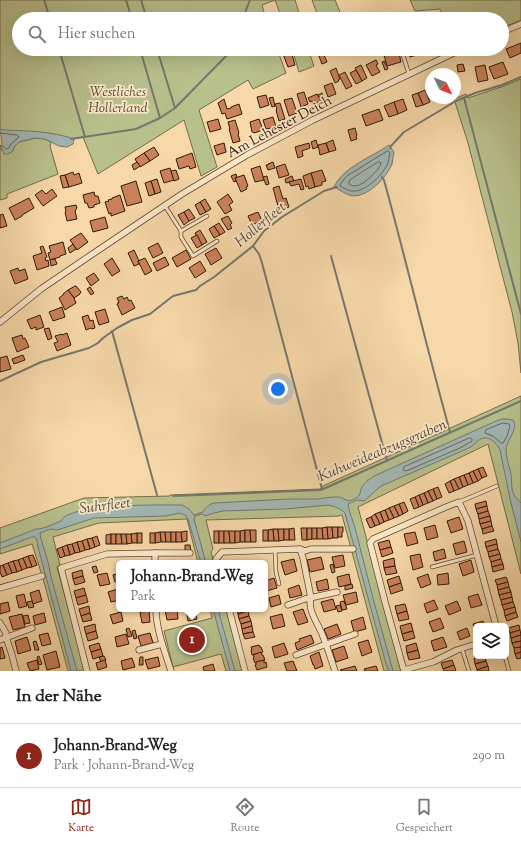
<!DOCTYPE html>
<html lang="de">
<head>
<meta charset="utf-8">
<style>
	:root { --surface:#fff; --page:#f2f2f2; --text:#222; --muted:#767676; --line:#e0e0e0; --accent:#8f2418 }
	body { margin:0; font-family:"Sorts Mill Goudy",serif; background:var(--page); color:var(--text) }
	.controls { position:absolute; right:12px; bottom:12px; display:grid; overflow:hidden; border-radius:6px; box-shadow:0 4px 16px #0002 }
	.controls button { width:36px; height:36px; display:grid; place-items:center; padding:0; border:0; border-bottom:1px solid var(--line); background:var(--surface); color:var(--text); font:20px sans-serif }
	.compass { position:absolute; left:425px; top:68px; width:36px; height:36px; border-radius:50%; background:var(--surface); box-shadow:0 4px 16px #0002; rotate:133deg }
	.you { position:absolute; left:278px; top:389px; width:14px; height:14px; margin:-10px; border:3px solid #fff; border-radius:50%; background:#1a73e8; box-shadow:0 0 0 6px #1a73e833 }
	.badge { display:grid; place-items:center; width:26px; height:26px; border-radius:50%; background:var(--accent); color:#fff; font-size:13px; font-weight:700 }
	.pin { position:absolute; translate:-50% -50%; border:2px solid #fff; box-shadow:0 1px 4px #0006 }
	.popup { position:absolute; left:116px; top:560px; width:152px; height:52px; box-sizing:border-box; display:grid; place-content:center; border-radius:6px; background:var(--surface); filter:drop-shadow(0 1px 3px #0005); font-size:13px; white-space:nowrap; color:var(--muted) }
	.popup b { font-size:15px; color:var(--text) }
	.popup::after { content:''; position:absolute; left:50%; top:100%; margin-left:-8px; border:8px solid transparent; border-top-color:var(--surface) }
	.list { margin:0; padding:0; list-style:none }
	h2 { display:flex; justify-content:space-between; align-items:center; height:52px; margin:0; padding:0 16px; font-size:17px }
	h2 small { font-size:13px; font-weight:400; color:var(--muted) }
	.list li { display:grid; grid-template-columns:26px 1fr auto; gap:12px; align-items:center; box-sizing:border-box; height:64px; padding:0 16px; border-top:1px solid var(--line) }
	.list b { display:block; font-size:15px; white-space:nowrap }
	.list p { margin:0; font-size:13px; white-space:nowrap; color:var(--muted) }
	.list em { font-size:13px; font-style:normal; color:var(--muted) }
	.icon { flex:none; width:22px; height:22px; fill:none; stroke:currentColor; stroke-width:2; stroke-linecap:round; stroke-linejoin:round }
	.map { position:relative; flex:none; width:521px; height:671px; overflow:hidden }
	.search { position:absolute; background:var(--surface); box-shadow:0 4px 16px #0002; left:12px; right:12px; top:12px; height:44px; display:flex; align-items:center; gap:10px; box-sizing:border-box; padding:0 14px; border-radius:22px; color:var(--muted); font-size:15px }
	.sheet { height:116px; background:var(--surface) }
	nav { display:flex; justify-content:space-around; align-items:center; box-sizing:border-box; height:56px; border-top:1px solid var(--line); background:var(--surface); font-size:11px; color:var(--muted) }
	nav a { display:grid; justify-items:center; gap:2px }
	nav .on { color:var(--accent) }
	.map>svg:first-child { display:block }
	.green { fill:#b8c08c; stroke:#746c4b }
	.water { fill:#a2b7b4; stroke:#757870 }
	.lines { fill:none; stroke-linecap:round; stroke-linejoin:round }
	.shore { stroke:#6a685f; stroke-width:1 }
	.stream { stroke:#757870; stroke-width:2 }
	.building { fill:#cb825b; stroke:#31190a }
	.service-casing { stroke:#624932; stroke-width:4.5 }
	.minor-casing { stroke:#624932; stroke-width:7 }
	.service { stroke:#fae6c7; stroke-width:3 }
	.minor { stroke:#fae6c7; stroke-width:5.5 }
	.labels { text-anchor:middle; stroke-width:3.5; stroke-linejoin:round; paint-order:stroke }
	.park-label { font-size:14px; font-style:italic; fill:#5a4b31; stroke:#fae6c7 }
	.street-label { font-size:14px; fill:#31190a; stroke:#fae6c7 }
	.water-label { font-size:15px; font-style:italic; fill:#53483d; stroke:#fae6c7 }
</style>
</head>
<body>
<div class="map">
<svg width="521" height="671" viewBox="0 0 521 671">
	<rect width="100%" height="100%" fill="#f7d8a9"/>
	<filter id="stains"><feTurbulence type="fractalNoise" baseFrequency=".005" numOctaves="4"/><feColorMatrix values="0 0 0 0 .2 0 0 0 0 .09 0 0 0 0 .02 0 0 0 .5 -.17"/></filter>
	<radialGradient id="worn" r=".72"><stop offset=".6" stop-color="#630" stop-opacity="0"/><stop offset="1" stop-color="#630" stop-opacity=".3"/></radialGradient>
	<!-- green -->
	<g class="green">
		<polygon points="0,0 295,0 301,19 282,19 275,0 262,5 266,19 19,19 19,49 277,49 286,73 253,89 248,80 199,110 217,167 201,176 184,120 98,174 83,137 68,139 0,130"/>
		<polygon points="312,0 335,0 343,19 319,19"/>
		<polygon points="410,0 521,0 521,20 502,28 502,19 444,19 440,9 415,11"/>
		<polygon points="292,49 308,49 314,66 299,72"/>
		<polygon points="521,79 521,373 518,343 512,312 468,143 454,99 466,94 468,98 504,86"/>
		<polygon points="35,138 45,139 51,142 50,146 58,174 7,194 7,198 0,200 0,145 1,150 14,147 19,142"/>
		<polygon points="521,396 521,574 488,444 358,507 402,671 384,671 342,515 339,516 206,520 213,549 211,552 214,563 198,563 187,519 99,523 53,537 60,565 57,567 85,671 68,671 44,582 32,544 0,554 0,528 84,498 170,496 170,495 320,489 323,486"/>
		<polygon points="210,609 226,609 243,671 226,671 221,654 173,667 164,631 212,618"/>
	</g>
	<!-- water -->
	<g class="water">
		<path d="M0 129 5 130C28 131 51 131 74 139L73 144 67 147 59 146 45 139 35 138 19 142 14 147 13 151 8 154H4C0 144 2 145 1 136 1 133 0 131 0 129Z"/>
		<path d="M389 145 394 152C393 156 393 160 392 164 386 178 370 195 354 196 348 196 340 190 334 187 343 167 372 157 389 145Z"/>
		<path d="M502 419H507L513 420C519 430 506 440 506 450 506 457 509 466 511 474 512 480 511 487 513 493 515 497 518 500 521 503V542L510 499 500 450C496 442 488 434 479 440 476 442 474 445 471 447 468 448 465 450 462 451L381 486 364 501 357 500 348 504C349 513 353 520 355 528L374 602 393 671H389L386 664 345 513 343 511 338 508 329 505 285 509 223 511 214 513 205 516 203 514 195 516 194 519 206 563H201L188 519 185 515 180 513 166 516 94 518 57 530 51 529 40 533 41 539 48 562 51 577 77 671H71L38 547 37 540 35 537H32L0 549V543L36 529C45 529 53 524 61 521 69 503 162 505 182 505L189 509 194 515 203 512C206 507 208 505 214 503L290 499H317L333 497H339L349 501C366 496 356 491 366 482 368 480 372 478 374 476L494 422Z"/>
		<polygon points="213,609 218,609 235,671 230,671"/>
	</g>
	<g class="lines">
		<!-- shore -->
		<g class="shore">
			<polyline points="0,133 17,135 19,137 11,144 8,149 6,149 3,146 0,146"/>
			<path d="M388 151 390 153C389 156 389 160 388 163 383 174 368 190 355 191 350 192 344 188 340 186L341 183 347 176Z"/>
			<path d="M378 162H380L381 164C378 171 363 186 355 186 353 186 351 185 349 184V182L350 180Z"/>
			<polygon points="503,423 509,424 510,426 507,436 503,443 501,443 493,436 485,433 486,430"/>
			<polygon points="470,438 472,439 472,441 460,448 406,471 403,470 404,467"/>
		</g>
		<!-- stream -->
		<g class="stream">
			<polyline points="44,0 50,19"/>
			<polyline points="126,0 132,19"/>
			<polyline points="141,0 147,19"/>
			<polyline points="245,19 246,10 250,0"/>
			<polyline points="59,49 85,137"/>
			<polyline points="140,49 160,118"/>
			<polyline points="157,49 175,108"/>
			<polyline points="464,98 521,314"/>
			<polyline points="71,139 136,129 160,118 175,108 233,49"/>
			<polyline points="390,148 391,146 404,132 456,101 475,93 502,85 521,77"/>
			<path d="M382 177 384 180C407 264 427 349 450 432"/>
			<polyline points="253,246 259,254 262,263 322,489"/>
			<polyline points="331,256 387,461"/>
			<polyline points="112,331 157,495"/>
			<polyline points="0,381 41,362 89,348 98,343 103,338 117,328 132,320 150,314 173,296 196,290 200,286 214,277 253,246 264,231 282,217 324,191 337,187"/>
			<polyline points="173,496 321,490 521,401"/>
		</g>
	</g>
	<!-- building -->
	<g class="building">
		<polygon points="408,13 409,19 401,19 400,16"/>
		<polygon points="521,43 521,53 510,58 506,49"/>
		<polygon points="321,49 323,56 324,55 327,62 322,64 317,51"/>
		<polygon points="403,49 415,49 417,55 410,57 408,51 404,52"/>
		<polygon points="415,49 423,49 424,53 417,55"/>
		<polygon points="291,51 295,65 288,67 283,54"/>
		<polygon points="392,52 393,54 399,53 401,62 387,66 384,55"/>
		<polygon points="376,60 378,64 376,65 380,72 372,76 366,65"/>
		<polygon points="385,61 385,64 386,64 388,69 385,70 382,62"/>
		<polygon points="503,62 508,74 494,79 489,67"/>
		<polygon points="463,64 465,71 458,72 457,65"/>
		<polygon points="361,65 367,78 362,81 355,68"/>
		<polygon points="485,65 488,80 478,82 475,67"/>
		<polygon points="336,68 340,79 338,80 339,81 335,83 330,71"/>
		<polygon points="356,70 362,81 356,84 350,73"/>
		<polygon points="345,72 352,86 346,89 339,75"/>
		<polygon points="332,83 336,94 328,97 324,86"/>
		<polygon points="425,90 430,102 423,105 418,93"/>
		<polygon points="304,92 308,104 301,107 297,94"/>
		<polygon points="322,93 325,99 321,101 318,95"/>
		<polygon points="418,93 423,105 416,107 412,95"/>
		<polygon points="317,94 321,101 313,105 312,101 310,102 308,98"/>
		<polygon points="266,95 269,105 260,108 257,97"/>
		<polygon points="273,97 275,106 272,107 269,98"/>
		<polygon points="292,98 297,113 289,116 284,100"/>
		<polygon points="224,99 227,109 231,108 231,107 239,104 242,114 227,119 225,113 222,114 218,103"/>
		<polygon points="403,99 407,110 398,114 394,102"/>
		<polygon points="394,102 398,114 389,117 384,106"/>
		<polygon points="280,103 285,119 279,121 276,110 277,109 275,104"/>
		<polygon points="379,109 383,120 366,126 362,115"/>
		<polygon points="273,117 276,127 266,129 263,120"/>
		<polygon points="218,119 221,129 210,132 207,122"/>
		<polygon points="259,119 263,130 254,133 253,132 252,132 250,122"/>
		<polygon points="235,120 239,133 238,134 240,141 233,143 229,129 230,129 228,122"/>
		<polygon points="355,128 357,135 356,136 357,139 351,141 348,130"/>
		<polygon points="316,140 318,147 313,149 311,142"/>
		<polygon points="333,140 336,150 329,152 326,143"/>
		<polygon points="224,143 226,152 217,155 214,146"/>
		<polygon points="309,143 310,148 302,151 303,156 298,158 295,147"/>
		<polygon points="326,143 329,152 320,155 318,145"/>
		<polygon points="154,147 159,155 150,161 144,153"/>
		<polygon points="144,153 150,161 140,167 135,159"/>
		<polygon points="192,153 196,167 190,169 189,166 179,169 176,159"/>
		<polygon points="137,162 140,166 134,170 132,165"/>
		<polygon points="273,162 275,168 268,170 266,165 268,165 268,164"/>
		<polygon points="285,164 289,175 279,178 276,167"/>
		<polygon points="260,166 264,180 255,182 251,169"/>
		<polygon points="170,168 174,180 164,183 160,171"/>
		<polygon points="176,170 179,179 174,181 171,171"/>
		<polygon points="322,170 326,181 322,182 322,185 315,187 311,173"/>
		<polygon points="73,172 74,175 79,173 82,183 69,187 65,175"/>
		<polygon points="311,173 315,187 309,189 308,186 306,187 303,176"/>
		<polygon points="236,174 237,177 235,178 236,181 234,182 231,176"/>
		<polygon points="65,175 69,187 63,188 60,176"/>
		<polygon points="244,175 248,186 246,187 247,189 241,192 235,178"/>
		<polygon points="267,176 269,184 266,185 263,177"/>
		<polygon points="292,176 294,181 286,183 285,179"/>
		<polygon points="157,179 161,192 155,194 151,181"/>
		<polygon points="301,179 304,189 301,190 299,184 291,186 289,182"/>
		<polygon points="136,181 142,202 127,206 121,186"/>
		<polygon points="151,181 155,194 149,196 145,183"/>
		<polygon points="279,186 283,199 286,198 289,207 279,210 273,188"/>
		<polygon points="52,189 57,196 43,206 35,195 42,190 46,194"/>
		<polygon points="94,192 95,196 98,196 100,203 94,205 94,207 89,208 87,203 85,203 83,195"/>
		<polygon points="228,194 233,202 229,205 232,210 225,214 217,202"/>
		<polygon points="120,195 125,211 111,216 111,213 109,214 105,202 109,201 108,200 112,199 112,198"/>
		<polygon points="29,198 34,208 22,215 22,216 15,220 9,208"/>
		<polygon points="205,199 211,209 206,212 200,202"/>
		<polygon points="200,202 206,212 200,215 195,205"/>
		<polygon points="76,205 77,208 76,209 76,210 75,211 77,219 67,221 65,212 66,211 65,207"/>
		<polygon points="189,209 195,218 189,221 184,212"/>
		<polygon points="184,212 189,221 184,225 178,215"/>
		<polygon points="258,212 262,221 252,225 248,216"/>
		<polygon points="3,214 7,226 0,228 0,215"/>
		<polygon points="228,216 232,223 230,225 232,228 228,230 221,219"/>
		<polygon points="105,217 108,228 93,232 90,221"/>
		<polygon points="219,223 225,232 220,235 214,226"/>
		<polygon points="214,226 220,235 214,238 209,229"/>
		<polygon points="200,230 207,242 202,245 195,233"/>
		<polygon points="81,233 88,242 77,250 70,240"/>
		<polygon points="197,235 202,245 197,248 191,238"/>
		<polygon points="63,242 66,254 60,256 60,257 50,260 48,253 51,252 49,246"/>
		<polygon points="158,243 163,253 153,258 148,248"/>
		<polygon points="73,244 76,249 70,253 68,248"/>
		<polygon points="43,246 47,257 45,258 46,261 48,260 49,266 37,270 33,256 42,253 40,247"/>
		<polygon points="216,248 222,258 211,265 205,254"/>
		<polygon points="134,250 139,261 138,261 139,264 134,266 128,253"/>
		<polygon points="186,250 191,259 177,267 172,258"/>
		<polygon points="165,257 169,265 157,271 153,263"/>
		<polygon points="112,258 120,271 112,276 104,264"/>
		<polygon points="145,258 152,271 145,275 138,261"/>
		<polygon points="55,259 57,264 51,266 50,260"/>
		<polygon points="200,261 206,271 195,278 189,268"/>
		<polygon points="18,268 19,271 25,269 28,279 15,284 10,271"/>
		<polygon points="94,273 99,280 91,286 86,278"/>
		<polygon points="75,286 76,286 81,292 80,293 80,294 74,298 68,290"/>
		<polygon points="90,287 94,293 91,295 87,289"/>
		<polygon points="68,290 74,298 76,303 65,310 59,298 63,295 63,294"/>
		<polygon points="122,296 124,299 127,297 129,301 131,300 135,308 122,315 117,304 118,304 118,302 119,302 117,298"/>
		<polygon points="62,307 65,317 53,321 49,312"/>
		<polygon points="105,309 109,322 99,325 95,312"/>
		<polygon points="40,315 44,327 36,330 36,327 31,329 27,320"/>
		<polygon points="88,315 90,321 93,320 95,328 92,329 91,328 86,330 82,317"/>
		<polygon points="49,328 52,338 48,340 44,329"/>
		<polygon points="67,333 71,345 57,351 54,343 58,342 55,336 62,334 62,335"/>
		<polygon points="22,335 23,339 25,338 29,347 17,352 12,338"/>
		<polygon points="23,355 25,360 14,364 12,359"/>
		<polygon points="7,356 11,369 0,372 0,358"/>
		<polygon points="483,467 487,476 482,478 478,469"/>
		<polygon points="478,469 482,478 478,481 473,471"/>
		<polygon points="473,471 478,481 473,483 469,473"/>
		<polygon points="469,473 473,483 468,485 464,475"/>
		<polygon points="464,475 468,485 463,487 459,477"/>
		<polygon points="459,477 463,487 459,489 454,479"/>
		<polygon points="454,479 459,489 454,491 450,481"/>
		<polygon points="450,481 454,491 449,493 445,484"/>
		<polygon points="438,487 442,497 437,499 433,489"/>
		<polygon points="433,489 437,499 433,501 428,491"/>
		<polygon points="428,491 433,501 428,503 424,493"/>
		<polygon points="424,493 428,503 423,505 419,495"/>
		<polygon points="419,495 423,505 419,507 415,497"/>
		<polygon points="415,497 419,507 414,509 410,499"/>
		<polygon points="486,501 487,506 476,509 475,504"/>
		<polygon points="404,502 408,511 403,514 399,504"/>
		<polygon points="399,504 403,514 399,516 394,506"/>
		<polygon points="394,506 399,516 394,518 389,508"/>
		<polygon points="487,506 488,511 478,514 476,509"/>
		<polygon points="389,508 394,518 389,520 385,510"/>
		<polygon points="385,510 389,520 384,522 380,512"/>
		<polygon points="488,511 490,516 479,519 478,514"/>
		<polygon points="380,512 384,522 380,524 375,514"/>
		<polygon points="375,514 380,524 375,526 371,517"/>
		<polygon points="490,516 491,521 480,524 479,519"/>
		<polygon points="371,517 375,526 370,528 366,519"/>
		<polygon points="459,517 463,529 451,533 447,521"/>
		<polygon points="491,521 492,526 482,529 480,524"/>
		<polygon points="435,525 438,537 427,540 424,528"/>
		<polygon points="492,526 494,531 483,534 482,529"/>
		<polygon points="327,527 332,527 333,538 328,539"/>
		<polygon points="327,527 328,539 323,539 322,528"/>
		<polygon points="332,527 338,527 338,538 333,538"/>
		<polygon points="338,527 343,527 343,532 342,532 342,537 338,537"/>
		<polygon points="294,528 295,540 289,540 289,529"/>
		<polygon points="301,528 307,528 307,540 302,540"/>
		<polygon points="307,528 312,528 312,539 307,540"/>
		<rect x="312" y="528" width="5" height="11"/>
		<polygon points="317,528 322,528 323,539 317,539"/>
		<polygon points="273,529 278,529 279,541 274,541"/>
		<polygon points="273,529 274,541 268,541 268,530"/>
		<polygon points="278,529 284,529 284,540 279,541"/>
		<rect x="284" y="529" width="5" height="11"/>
		<polygon points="245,530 245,542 240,542 240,531"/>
		<polygon points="245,530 250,530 251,542 245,542"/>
		<polygon points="250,530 256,530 256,542 251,542"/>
		<rect x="263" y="530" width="5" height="11"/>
		<polygon points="187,531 187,541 182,542 181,532"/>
		<rect x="214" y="531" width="5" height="12"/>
		<rect x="219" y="531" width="5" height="12"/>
		<polygon points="224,531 229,531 230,543 224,543"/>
		<polygon points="229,531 235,531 235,543 230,543"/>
		<polygon points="235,531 240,531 240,542 235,543"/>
		<polygon points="160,532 165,532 166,542 161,542"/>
		<polygon points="160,532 161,542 155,543 155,533"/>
		<polygon points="165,532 171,532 171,542 166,542"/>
		<rect x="171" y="532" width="5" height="10"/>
		<polygon points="176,532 181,532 182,542 176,542"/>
		<polygon points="415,532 418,543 407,546 404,534"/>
		<rect x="137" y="533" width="5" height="10"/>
		<polygon points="137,533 137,543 132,543 131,534"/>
		<rect x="150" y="533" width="5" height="10"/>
		<polygon points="111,534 111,544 106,544 106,535"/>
		<rect x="111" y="534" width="5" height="10"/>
		<polygon points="116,534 121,534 122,544 116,544"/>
		<polygon points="121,534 126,534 127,544 122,544"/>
		<polygon points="126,534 131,534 132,543 127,544"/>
		<polygon points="97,536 100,545 95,547 92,538"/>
		<polygon points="92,538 95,547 90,549 87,539"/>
		<polygon points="87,539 90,549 85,550 82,541"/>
		<polygon points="496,539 497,544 486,547 485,542"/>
		<polygon points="389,540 391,547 380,550 378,543"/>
		<polygon points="82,541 85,550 80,552 77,542"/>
		<polygon points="464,541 467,552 456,555 453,544"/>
		<polygon points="77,542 80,552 75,553 72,544"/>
		<polygon points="72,544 75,553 70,555 67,545"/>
		<polygon points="497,544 498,549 488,552 486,547"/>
		<polygon points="67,545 70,555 65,556 62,547"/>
		<polygon points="185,545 190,545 191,551 185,551"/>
		<polygon points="62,547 65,556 60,558 57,549"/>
		<polygon points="391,547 393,553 382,557 380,550"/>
		<polygon points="444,549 446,558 435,561 433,552"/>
		<polygon points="498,549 500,554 489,557 488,552"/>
		<polygon points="420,554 423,567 413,570 410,556"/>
		<polygon points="500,554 501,559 491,562 489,557"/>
		<polygon points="33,555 37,565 32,567 28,556"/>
		<polygon points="343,555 345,566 335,568 332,557"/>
		<polygon points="28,556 32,567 27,568 23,558"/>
		<polygon points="321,557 324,569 310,572 307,560"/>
		<polygon points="23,558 27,568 22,570 18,560"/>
		<polygon points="394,558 395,566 384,568 383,561"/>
		<polygon points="294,559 297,571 285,575 281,562"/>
		<polygon points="501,559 503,564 492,567 491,562"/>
		<polygon points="18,560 22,570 17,572 13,561"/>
		<polygon points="471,560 474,572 463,576 459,564"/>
		<polygon points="13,561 17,572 12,573 8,563"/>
		<polygon points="8,563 12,573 7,575 3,565"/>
		<polygon points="333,564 335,572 332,573 330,565"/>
		<polygon points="503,564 504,569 493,572 492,567"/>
		<polygon points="3,565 7,575 2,577 0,572 0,566"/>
		<polygon points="96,566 98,572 94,573 92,567"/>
		<polygon points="395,566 397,573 386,575 384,568"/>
		<polygon points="82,570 83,576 73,579 72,573"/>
		<polygon points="107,573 110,584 100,586 97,575"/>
		<polygon points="448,573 449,584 438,585 437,575"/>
		<polygon points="116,574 118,581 115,582 113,575"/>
		<polygon points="349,574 351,584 339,587 337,577"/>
		<polygon points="428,574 431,584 421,588 417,578"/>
		<polygon points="83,576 85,582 75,585 73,579"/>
		<polygon points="399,576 401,583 389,587 387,580"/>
		<polygon points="506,577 508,582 497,585 495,580"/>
		<polygon points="274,578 277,588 266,591 265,581"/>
		<polygon points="327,579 329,589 318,591 316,582"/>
		<polygon points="508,582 509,587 498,590 497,585"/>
		<polygon points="401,583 403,590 391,594 389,587"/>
		<polygon points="352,584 353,588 345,590 345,586"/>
		<polygon points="299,585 302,595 290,598 288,589"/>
		<polygon points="509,587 511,592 499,595 498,590"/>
		<polygon points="84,588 86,595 76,598 74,591"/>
		<polygon points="118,589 119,600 111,602 108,592"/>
		<polygon points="39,590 42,601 33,604 30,593"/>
		<polygon points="356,592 358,602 346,605 343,595"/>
		<polygon points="511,592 512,597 501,600 499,595"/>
		<polygon points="24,594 27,606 19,608 16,596"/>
		<polygon points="478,594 482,605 471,608 468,597"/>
		<polygon points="86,595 88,602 78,605 76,598"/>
		<polygon points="279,595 281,604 271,607 269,598"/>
		<polygon points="512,597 513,602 502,605 501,600"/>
		<polygon points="333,599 336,609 324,612 321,602"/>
		<polygon points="434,600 438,609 427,613 424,604"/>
		<polygon points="32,601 34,607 29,608 27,602"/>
		<polygon points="344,601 347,609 342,610 340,602"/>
		<polygon points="457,601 461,610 449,615 445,606"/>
		<polygon points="8,602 10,611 0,614 0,604"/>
		<polygon points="513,602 515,607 504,610 502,605"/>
		<polygon points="405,604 407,611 397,614 395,606"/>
		<polygon points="340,605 342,611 338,612 336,606"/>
		<polygon points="89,606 90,613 81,616 79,609"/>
		<polygon points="515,607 516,612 505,616 504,610"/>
		<polygon points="170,609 177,609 178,619 167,620 165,610"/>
		<polygon points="195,609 197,619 188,621 186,610"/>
		<polygon points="237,609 247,609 248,611 238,614"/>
		<polygon points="303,609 308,622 298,625 293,612"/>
		<polygon points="149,611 150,622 142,623 140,612"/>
		<polygon points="248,611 249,616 239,619 238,614"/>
		<polygon points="407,611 409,619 399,621 397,614"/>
		<polygon points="121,612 123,621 113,624 110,615"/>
		<polygon points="516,612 518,617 507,621 505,616"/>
		<polygon points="44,613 46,622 35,625 33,616"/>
		<polygon points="90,613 92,620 83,622 81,616"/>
		<polygon points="22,614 25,627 13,630 9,617"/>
		<polygon points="282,614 285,626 273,629 270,617"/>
		<polygon points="28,615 30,623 25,624 23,616"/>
		<polygon points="249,616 251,621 241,624 239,619"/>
		<polygon points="363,617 366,629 354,632 351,621"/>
		<polygon points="440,618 444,628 433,632 429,622"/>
		<polygon points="251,621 252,626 242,629 241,624"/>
		<polygon points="483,621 485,626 476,626 476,633 473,624"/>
		<polygon points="411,623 413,631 402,634 400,626"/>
		<polygon points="95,624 96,631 86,634 84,627"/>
		<polygon points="337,624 341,634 328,639 324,629"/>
		<polygon points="519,625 520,630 510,633 508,628"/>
		<polygon points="252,626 253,632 243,634 242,629"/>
		<polygon points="129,628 132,636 128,637 126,629"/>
		<polygon points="467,628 470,636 460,640 457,632"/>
		<polygon points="135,630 137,638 134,639 132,631"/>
		<polygon points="520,630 521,635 511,638 510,633"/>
		<polygon points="96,631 98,638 88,641 86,634"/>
		<polygon points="413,631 415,638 404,641 402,634"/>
		<polygon points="253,632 255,637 245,639 243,634"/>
		<polygon points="48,633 51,644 42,646 39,635"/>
		<polygon points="150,633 153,643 141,646 138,636"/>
		<polygon points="126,634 129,644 117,647 115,637"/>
		<polygon points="311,635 314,643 297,650 295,643 300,641 299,639"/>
		<polygon points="521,635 521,641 512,643 511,638"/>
		<polygon points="27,637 31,650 18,654 15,641"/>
		<polygon points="443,637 447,647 434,651 431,641"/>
		<polygon points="368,640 372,652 362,656 358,643"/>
		<polygon points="36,641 39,650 35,650 33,642"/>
		<polygon points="521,641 521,647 514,648 512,643"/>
		<polygon points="99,643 101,649 91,652 89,646"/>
		<polygon points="284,643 288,654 275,658 272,647"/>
		<polygon points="416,643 418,650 407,653 406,646"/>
		<polygon points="259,645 260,647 261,647 263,652 252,655 251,650 252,650 251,647"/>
		<polygon points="344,646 348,658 336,662 332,650"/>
		<polygon points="2,647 5,658 0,659 0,648"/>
		<polygon points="521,647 521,652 515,654 514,648"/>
		<polygon points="101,649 103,656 93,659 91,652"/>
		<polygon points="418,650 420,658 409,660 407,653"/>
		<polygon points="56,651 60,667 47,670 43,655"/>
		<polygon points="261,652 262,655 263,655 265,660 255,663 253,658 254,657 253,655"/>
		<polygon points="319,652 323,666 315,669 314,665 313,665 310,656"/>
		<polygon points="521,652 521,658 517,659 515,654"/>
		<polygon points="39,656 42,664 39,665 37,657"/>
		<polygon points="104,656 106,660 101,662 99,657"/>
		<polygon points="481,656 485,656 486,661 475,664 474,658"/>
		<polygon points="140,657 143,657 143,665 139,665"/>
		<polygon points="158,657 160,666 148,669 145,660"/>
		<polygon points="132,658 135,667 123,670 121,661"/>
		<polygon points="37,660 39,669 30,671 27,663"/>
		<polygon points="105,660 107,667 98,670 96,663"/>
		<polygon points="264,660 264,663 266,662 267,667 257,670 255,665 256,665 256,662"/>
		<polygon points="452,660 454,665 443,669 441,663"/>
		<polygon points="293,661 297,671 287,671 284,663"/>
		<polygon points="486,661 488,666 477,670 475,664"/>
		<polygon points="213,664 215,671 204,671 203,667"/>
		<polygon points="454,665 456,671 444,671 443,669"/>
		<polygon points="355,666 357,671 341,671 340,670"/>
		<polygon points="376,666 378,671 365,671 364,669"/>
		<polygon points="488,666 489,671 478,671 477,670"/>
	</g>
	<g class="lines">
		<defs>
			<g id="service">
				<polyline points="401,49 409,74"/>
				<polyline points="165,206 181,231 181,237 193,256 217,241"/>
				<polyline points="181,231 207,216"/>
				<polyline points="459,502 497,486"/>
				<polyline points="275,550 276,572 279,584"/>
				<polyline points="432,567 477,555"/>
				<polyline points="462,649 469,671"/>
				<polyline points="505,656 509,671"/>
			</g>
			<g id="minor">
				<polyline points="502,32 521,24"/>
				<polyline points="0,322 41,289 94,253 182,194 247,155 313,120 462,49"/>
				<path d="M300 549 303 558 311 598C307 609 318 624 322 634 327 646 331 659 335 671"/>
				<polyline points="155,553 190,553"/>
				<polyline points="217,563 216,559 222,552 300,549 305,551 311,549 353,549"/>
				<polyline points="0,588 42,576"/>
				<polyline points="288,605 305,599 337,592"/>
				<path d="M156 609C156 629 165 652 171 671"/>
				<polyline points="229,609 245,671"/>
				<polyline points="0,623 6,633 6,637 12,655 16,671"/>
				<polyline points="0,640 32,628"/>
				<polyline points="139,650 162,644"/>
				<polyline points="296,655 355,634"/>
				<polyline points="404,670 433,662 457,650 476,644"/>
				<polyline points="87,671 61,568 107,554 155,553 155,563"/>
				<polyline points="404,671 385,602 370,543 373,539 446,507 459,502 468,521 496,626"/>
			</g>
		</defs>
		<!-- service casing -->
		<use href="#service" class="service-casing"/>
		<!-- minor casing -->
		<use href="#minor" class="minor-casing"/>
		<!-- service -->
		<use href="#service" class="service"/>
		<!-- minor -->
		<use href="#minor" class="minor"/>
	</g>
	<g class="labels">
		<!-- park labels -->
		<g class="park-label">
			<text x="118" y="96">Westliches<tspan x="118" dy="16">Hollerland</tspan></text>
		</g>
		<!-- street labels -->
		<g class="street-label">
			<text transform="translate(279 126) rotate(-28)" y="5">Am Lehester Deich</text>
		</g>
		<!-- water labels -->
		<g class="water-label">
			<text transform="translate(260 224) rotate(-40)" y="5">Hollerfleet</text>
			<text transform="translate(382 450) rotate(-23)" y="5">Kuhweideabzugsgraben</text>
			<text transform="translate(105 505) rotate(-7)" y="5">Suhrfleet</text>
		</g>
	</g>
	<rect width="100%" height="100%" filter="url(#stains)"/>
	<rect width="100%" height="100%" fill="url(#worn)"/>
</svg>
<div class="controls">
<button><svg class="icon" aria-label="layers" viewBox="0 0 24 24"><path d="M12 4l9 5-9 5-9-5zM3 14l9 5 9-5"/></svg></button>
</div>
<svg class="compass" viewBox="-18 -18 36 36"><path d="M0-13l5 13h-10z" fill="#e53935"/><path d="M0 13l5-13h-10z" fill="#767676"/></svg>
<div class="you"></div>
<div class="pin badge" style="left:192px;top:640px">1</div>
<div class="popup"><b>Johann-Brand-Weg</b>Park</div>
<div class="search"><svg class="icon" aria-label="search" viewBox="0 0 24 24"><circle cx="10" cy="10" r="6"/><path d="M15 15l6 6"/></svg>Hier suchen</div>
</div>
<section class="sheet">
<h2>In der Nähe<small></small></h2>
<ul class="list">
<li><span class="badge">1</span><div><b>Johann-Brand-Weg</b><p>Park · Johann-Brand-Weg</p></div><em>290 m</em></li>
</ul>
</section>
<nav>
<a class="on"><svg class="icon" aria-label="map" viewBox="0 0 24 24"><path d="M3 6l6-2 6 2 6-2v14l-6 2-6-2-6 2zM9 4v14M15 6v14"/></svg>Karte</a>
<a><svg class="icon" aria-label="directions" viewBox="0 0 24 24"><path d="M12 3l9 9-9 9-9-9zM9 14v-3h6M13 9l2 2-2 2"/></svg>Route</a>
<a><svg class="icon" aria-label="saved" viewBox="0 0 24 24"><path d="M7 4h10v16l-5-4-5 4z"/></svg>Gespeichert</a>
</nav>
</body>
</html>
